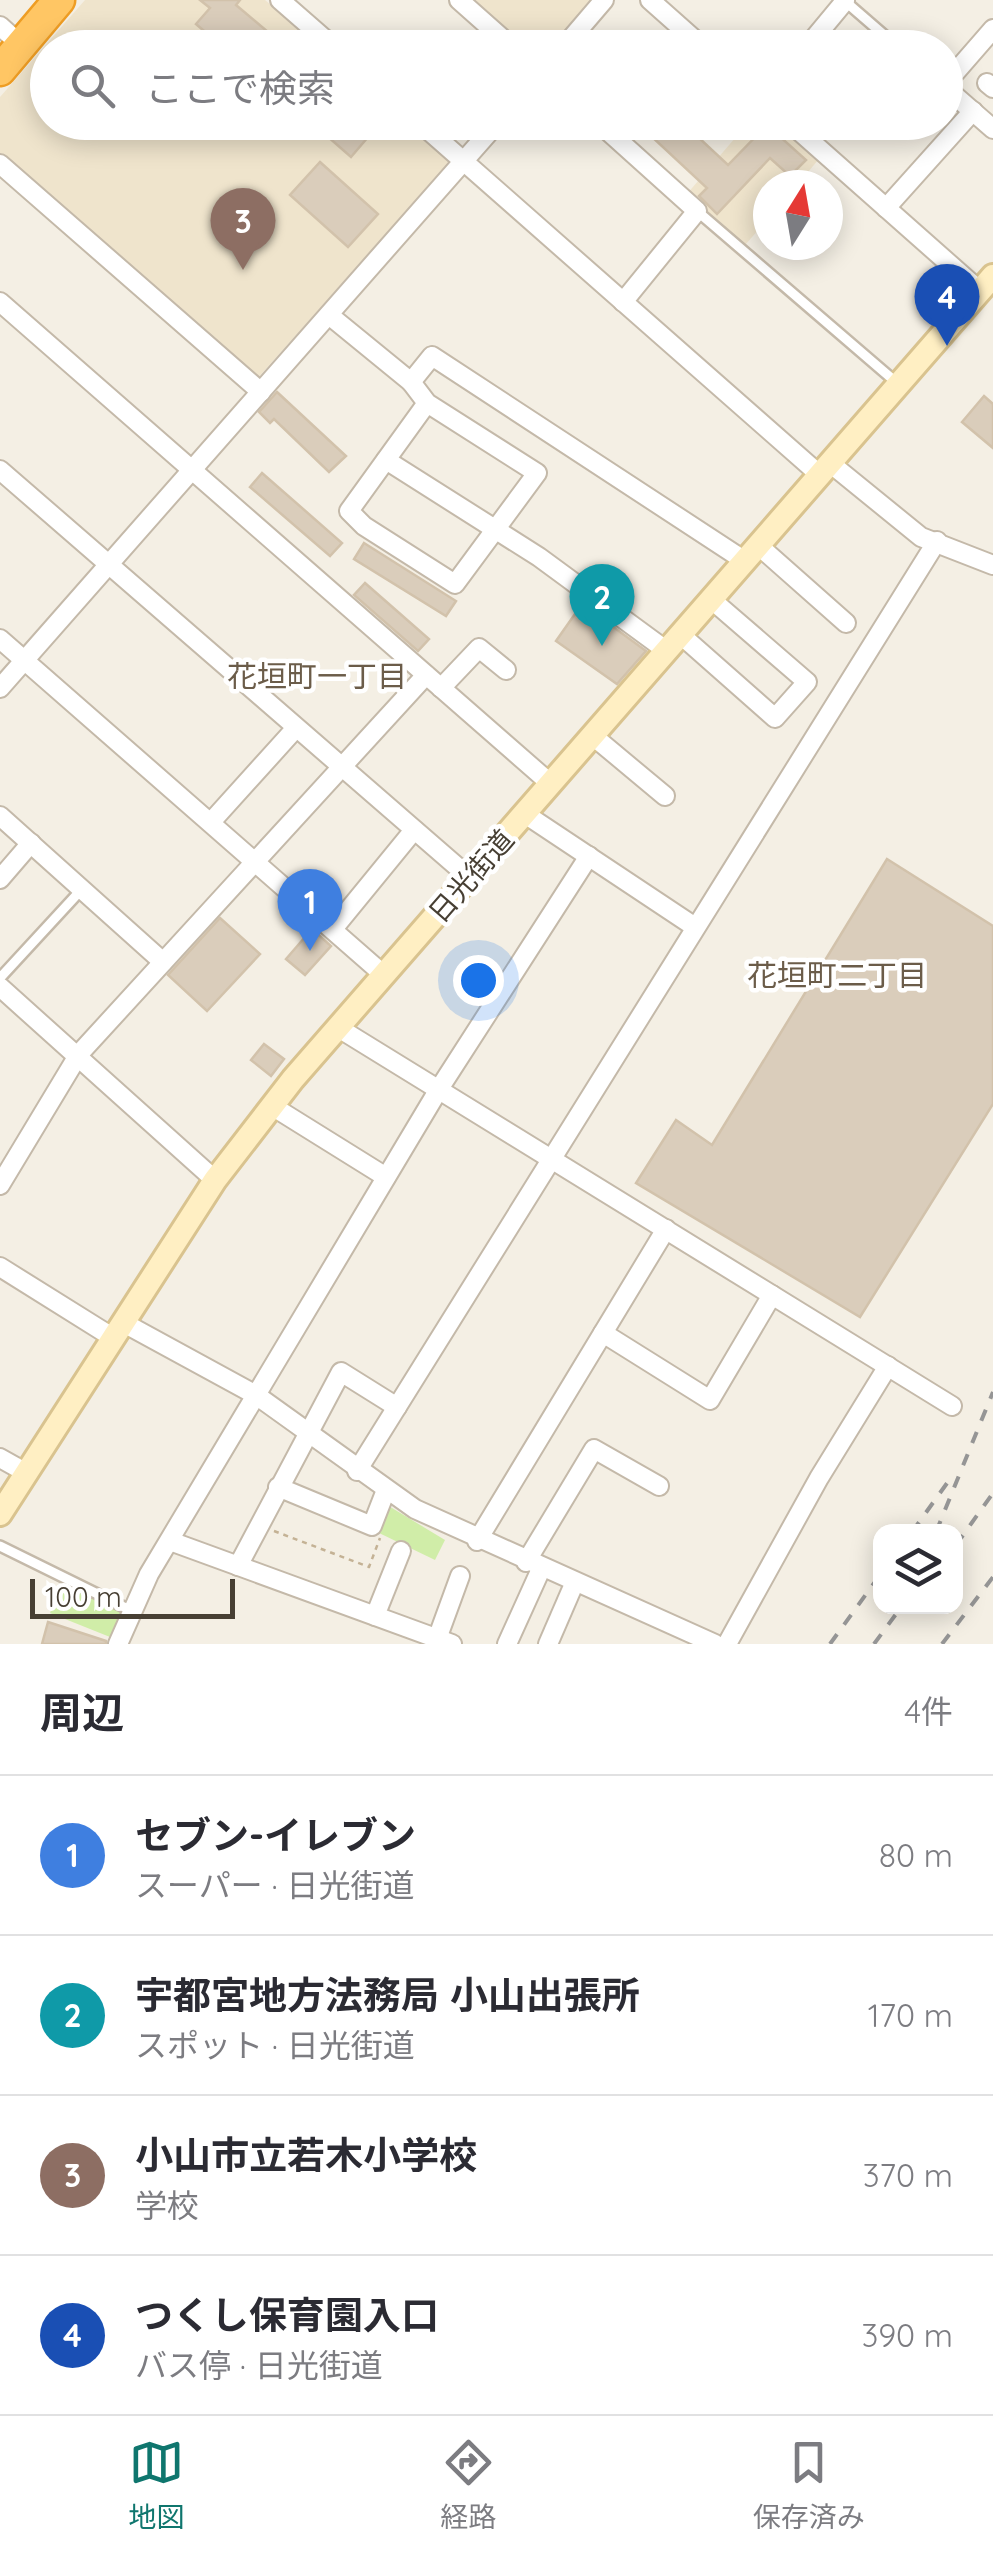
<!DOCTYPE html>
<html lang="ja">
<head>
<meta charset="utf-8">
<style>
	:root { --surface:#fff; --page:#f7f7f7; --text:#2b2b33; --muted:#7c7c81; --line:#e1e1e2; --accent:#0f766e }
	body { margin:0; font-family:Quicksand,"Noto Sans JP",sans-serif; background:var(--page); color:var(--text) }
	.controls { position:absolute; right:30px; bottom:30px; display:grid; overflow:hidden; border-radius:20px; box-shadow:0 5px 25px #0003 }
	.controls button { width:90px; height:90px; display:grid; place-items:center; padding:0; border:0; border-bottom:2px solid var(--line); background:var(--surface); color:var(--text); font:50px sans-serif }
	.compass { position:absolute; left:753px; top:170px; width:90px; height:90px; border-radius:50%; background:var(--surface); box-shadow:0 5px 25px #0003; rotate:11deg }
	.scale { position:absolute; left:30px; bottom:25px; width:205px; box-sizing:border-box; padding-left:10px; border:5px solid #473f33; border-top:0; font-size:28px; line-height:35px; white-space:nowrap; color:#473f33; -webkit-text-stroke:8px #fff; paint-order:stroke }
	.you { position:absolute; left:478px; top:980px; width:35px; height:35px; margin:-25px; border:8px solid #fff; border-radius:50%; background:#1a73e8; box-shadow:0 0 0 15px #1a73e833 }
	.badge { display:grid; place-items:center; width:65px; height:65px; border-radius:50%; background:var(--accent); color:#fff; font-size:32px; font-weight:700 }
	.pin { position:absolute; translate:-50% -82px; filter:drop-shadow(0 2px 5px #0008) }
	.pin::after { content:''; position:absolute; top:52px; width:35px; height:30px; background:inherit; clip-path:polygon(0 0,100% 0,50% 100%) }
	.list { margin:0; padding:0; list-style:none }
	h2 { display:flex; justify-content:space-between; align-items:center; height:130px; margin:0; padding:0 40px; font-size:42px }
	h2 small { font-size:32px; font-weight:400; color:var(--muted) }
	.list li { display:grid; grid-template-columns:65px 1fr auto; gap:30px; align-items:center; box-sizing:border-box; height:160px; padding:0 40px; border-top:2px solid var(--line) }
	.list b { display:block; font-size:38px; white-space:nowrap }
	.list p { margin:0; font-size:32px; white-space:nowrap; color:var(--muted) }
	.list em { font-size:32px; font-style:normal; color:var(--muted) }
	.icon { flex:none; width:55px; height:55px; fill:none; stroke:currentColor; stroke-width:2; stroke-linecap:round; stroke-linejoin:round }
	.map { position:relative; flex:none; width:993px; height:1644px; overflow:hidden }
	.search { position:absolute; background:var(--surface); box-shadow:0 5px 25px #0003; left:30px; right:30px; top:30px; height:110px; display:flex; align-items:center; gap:25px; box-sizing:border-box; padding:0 35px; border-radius:55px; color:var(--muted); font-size:38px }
	.sheet { height:770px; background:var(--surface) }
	nav { display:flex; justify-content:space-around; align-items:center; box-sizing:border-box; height:140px; border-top:2px solid var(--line); background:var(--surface); font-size:28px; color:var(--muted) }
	nav a { display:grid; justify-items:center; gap:5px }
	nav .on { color:var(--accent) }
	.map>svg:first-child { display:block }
	.education { fill:#efe4cc }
	.green { fill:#d0eda8 }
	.building { fill:#dacdbb; stroke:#d2c2ab; stroke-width:2.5 }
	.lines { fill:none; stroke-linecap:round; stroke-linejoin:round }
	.lane-casing { stroke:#c4b9a9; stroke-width:14 }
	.street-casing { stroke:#c4b9a9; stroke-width:22 }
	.secondary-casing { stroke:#d9c38f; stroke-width:28 }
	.highway-casing { stroke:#ee9d24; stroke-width:35 }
	.path { stroke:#c4b295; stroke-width:2.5; stroke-dasharray:5 5; stroke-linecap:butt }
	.lane { stroke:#fff; stroke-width:9 }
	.street { stroke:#fff; stroke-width:18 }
	.secondary { stroke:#ffefc3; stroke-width:22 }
	.highway { stroke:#ffc664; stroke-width:30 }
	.rail { stroke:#959595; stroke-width:4; stroke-dasharray:12 12; stroke-linecap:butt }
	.labels { text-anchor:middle; stroke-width:9; stroke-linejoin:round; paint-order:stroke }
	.street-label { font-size:28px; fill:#473f33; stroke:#fff }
	.neighbourhood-label { font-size:30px; fill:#6b5c49; stroke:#fff }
</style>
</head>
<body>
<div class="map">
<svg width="993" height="1644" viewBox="0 0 993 1644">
	<rect width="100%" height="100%" fill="#f4efe4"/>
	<!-- education -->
	<g class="education">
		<polygon points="85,0 265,0 321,47 48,48 48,122 409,123 452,160 256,380 0,155 0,97"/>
		<polygon points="467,0 595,0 553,48 520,47"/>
		<polygon points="748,123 776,123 819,159 797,185 768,185 768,219 745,245 686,195"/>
	</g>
	<!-- green -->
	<g class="green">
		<polygon points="387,1505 445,1540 435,1560 377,1532"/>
		<polygon points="63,1581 127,1612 115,1639 50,1613"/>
	</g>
	<!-- building -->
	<g class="building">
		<polygon points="200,0 240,0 236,5 275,38 267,48 224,48 196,24 210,8"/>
		<polygon points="311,122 353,122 369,136 351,157"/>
		<polygon points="636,122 682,122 728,165 767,125 806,160 790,176 770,158 717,214 699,196 707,188"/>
		<polygon points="320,162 378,214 348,247 290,195"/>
		<polygon points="277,392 346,456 329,472 274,419 270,423 259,412"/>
		<polygon points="984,396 993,404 993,448 962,422"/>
		<polygon points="262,473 342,543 330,556 250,487"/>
		<polygon points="364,543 456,601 446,616 354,559"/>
		<polygon points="365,583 429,639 418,651 354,595"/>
		<polygon points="582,604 646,651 617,684 556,641"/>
		<polygon points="887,859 993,926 993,1104 860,1317 636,1183 676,1120 712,1145"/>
		<polygon points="220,918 260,954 207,1011 168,975"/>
		<polygon points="312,929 331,946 305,975 286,959"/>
		<polygon points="264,1044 284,1059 271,1076 251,1060"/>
		<polygon points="48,1622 106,1641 106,1644 42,1644"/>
	</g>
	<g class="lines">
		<defs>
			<g id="lane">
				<polyline points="846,2 899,48"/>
				<polyline points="697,211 897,383"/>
				<polyline points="0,978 82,889"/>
				<polyline points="0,1546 132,1611"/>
			</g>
			<g id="street">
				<polyline points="280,0 335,48"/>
				<polyline points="459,0 513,48"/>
				<polyline points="650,0 704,48"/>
				<polyline points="0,26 21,45"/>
				<polyline points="563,48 604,0"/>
				<polyline points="806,48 845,1"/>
				<polyline points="946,83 993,29"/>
				<polyline points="987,83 993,88"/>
				<polyline points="946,88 993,129"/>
				<polyline points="419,122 820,475"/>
				<polyline points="598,122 697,211 623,302"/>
				<polyline points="789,122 980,291"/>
				<polyline points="0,164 261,392"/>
				<polyline points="886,208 973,111"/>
				<polyline points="0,302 551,784"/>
				<polyline points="329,315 411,382 432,356 745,561"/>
				<polyline points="411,382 427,403 537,473 455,584 364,526 349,511 427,403"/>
				<polyline points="386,460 539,557 667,651"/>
				<polyline points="830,463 921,537 993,565"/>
				<polyline points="0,470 469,877"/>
				<polyline points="759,546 846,623"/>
				<polyline points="681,635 775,718 807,682 712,600"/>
				<polyline points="0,639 384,975"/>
				<polyline points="0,688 498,122"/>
				<polyline points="441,688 479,648 506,670"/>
				<polyline points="593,736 665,796"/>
				<polyline points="525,814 695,927"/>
				<polyline points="0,816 163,962"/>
				<polyline points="211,822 295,729"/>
				<polyline points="0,879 31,843"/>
				<polyline points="333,929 414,830"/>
				<polyline points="0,987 215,1180"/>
				<polyline points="337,1027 952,1406"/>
				<polyline points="272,1106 386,1177"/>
				<polyline points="0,1185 79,1054 426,675"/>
				<polyline points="0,1267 112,1337"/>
				<polyline points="122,1322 256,1395 415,1509 715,1644"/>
				<polyline points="603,1333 710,1400 772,1295"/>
				<polyline points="0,1458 25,1472"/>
				<polyline points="357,1471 937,541"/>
				<polyline points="278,1487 372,1526 386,1490"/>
				<polyline points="170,1541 452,1644"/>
				<polyline points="477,1541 666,1229"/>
				<polyline points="526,1562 594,1449 659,1486"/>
				<polyline points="238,1566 341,1372 397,1407"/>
				<polyline points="375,1616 401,1551"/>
				<polyline points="437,1639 460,1576"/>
				<polyline points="118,1644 149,1574 439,1089 589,856"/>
				<polyline points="507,1644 541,1569"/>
				<polyline points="548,1644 574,1584"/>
				<polyline points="727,1644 819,1478 888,1366"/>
			</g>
			<polyline id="secondary" points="0,1514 215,1180 293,1079 993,276"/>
			<polyline id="highway" points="0,70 59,0"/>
		</defs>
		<!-- lane casing -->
		<use href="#lane" class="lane-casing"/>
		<!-- street casing -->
		<use href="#street" class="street-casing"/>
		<!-- secondary casing -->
		<use href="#secondary" class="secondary-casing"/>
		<!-- highway casing -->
		<use href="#highway" class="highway-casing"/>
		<!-- path -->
		<polyline class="path" points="274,1531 369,1567 380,1538"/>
		<!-- lane -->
		<use href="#lane" class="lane"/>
		<!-- street -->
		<use href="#street" class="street"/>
		<!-- secondary -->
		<use href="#secondary" class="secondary"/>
		<!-- highway -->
		<use href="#highway" class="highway"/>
		<!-- rail -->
		<g class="rail">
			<polyline points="912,1532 950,1479"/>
			<polyline points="936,1532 993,1392"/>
			<polyline points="956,1545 993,1493"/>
			<polyline points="830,1644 880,1575"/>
			<polyline points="874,1644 902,1606"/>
			<polyline points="942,1644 993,1577"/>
		</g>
	</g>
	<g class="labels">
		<!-- street labels -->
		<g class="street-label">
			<text transform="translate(471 876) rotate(-49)" y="10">日光街道</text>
		</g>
		<!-- neighbourhood labels -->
		<g class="neighbourhood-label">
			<text x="317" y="687">花垣町一丁目</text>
			<text x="837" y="986">花垣町二丁目</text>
		</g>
	</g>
</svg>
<div class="controls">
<button><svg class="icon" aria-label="layers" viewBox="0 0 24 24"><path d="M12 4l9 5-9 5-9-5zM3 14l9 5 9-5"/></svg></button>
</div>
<svg class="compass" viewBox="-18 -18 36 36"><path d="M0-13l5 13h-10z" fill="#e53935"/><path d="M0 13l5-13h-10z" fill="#7c7c81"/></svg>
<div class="scale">100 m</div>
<div class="you"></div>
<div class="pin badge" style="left:310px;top:951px;background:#3f7fe0">1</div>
<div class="pin badge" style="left:602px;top:646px;background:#0f9aa8">2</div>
<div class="pin badge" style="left:243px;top:270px;background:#8d6e63">3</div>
<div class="pin badge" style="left:947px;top:346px;background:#1a4fb4">4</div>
<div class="search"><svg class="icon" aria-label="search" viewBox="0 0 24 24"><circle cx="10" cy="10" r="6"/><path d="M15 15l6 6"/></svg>ここで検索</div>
</div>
<section class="sheet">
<h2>周辺<small>4件</small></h2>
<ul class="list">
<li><span class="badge" style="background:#3f7fe0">1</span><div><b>セブン-イレブン</b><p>スーパー · 日光街道</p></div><em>80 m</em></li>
<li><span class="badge" style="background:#0f9aa8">2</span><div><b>宇都宮地方法務局 小山出張所</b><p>スポット · 日光街道</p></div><em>170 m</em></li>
<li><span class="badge" style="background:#8d6e63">3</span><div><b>小山市立若木小学校</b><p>学校</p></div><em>370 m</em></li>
<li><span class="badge" style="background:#1a4fb4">4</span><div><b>つくし保育園入口</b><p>バス停 · 日光街道</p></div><em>390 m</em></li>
</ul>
</section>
<nav>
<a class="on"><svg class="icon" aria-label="map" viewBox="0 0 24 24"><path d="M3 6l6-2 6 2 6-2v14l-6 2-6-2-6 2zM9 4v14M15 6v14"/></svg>地図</a>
<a><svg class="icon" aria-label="directions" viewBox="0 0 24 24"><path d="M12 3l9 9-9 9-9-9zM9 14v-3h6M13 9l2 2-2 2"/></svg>経路</a>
<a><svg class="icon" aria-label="saved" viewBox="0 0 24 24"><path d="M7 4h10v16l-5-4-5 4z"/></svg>保存済み</a>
</nav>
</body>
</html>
